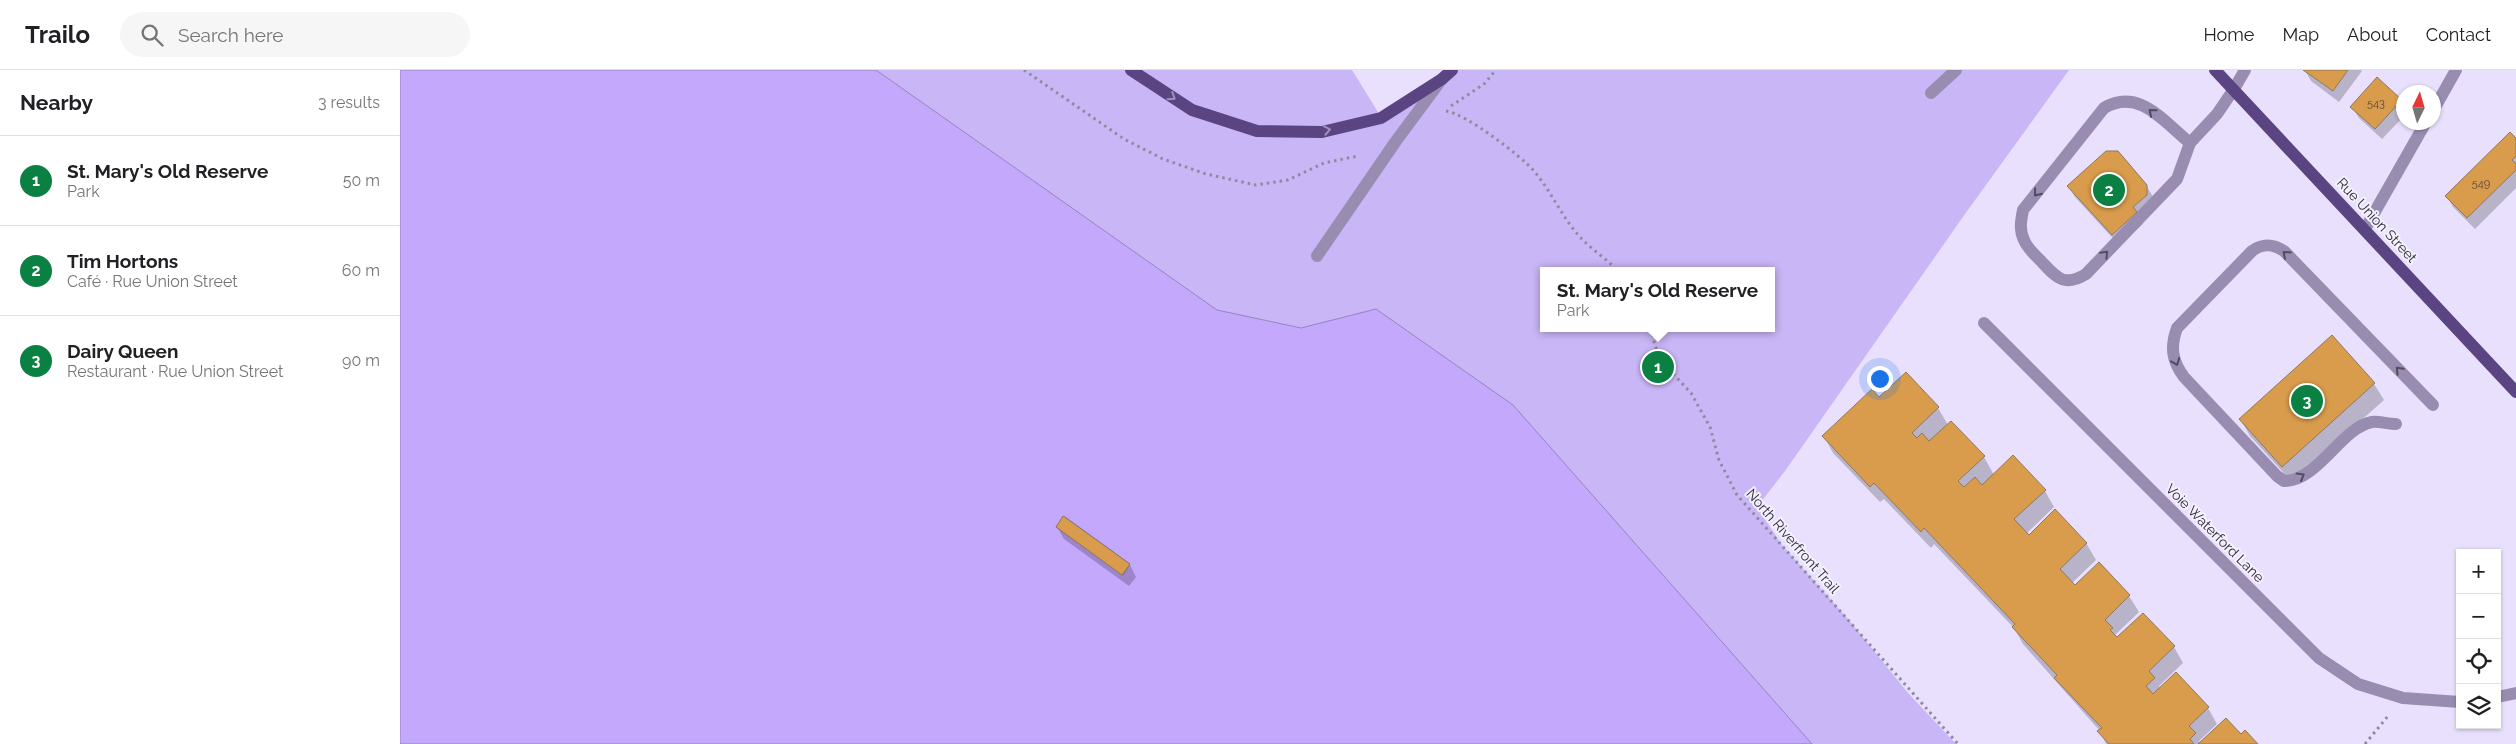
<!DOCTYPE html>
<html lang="en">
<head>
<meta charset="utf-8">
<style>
	:root { --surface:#fff; --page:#f6f6f6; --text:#202124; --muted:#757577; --line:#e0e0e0; --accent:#0b8043 }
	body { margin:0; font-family:Raleway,sans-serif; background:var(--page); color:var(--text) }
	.controls { position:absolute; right:15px; bottom:15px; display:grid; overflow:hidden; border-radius:0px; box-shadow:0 1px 4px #0004 }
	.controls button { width:45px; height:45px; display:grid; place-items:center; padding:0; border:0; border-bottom:1px solid var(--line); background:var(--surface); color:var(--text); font:25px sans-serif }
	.compass { position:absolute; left:1996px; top:15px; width:45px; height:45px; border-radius:50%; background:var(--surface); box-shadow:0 1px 4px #0004; rotate:5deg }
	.you { position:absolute; left:1479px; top:308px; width:18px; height:18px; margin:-12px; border:4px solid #fff; border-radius:50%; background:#1a73e8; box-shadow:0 0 0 8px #1a73e833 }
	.badge { display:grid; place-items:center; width:32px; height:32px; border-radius:50%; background:var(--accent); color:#fff; font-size:16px; font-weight:700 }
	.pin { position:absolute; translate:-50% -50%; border:2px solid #fff; box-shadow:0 1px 5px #0006 }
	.popup { position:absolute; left:1140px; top:197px; width:235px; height:65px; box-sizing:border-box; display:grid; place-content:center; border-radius:0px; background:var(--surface); filter:drop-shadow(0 1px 4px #0005); font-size:16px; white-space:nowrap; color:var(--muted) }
	.popup b { font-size:19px; color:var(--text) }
	.popup::after { content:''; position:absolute; left:50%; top:100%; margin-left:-10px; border:10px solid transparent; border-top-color:var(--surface) }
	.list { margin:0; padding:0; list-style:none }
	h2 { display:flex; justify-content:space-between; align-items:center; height:65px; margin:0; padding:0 20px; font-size:21px }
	h2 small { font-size:16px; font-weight:400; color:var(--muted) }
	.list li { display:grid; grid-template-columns:32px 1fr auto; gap:15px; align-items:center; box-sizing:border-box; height:90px; padding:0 20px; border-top:1px solid var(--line) }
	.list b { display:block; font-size:19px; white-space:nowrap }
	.list p { margin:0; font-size:16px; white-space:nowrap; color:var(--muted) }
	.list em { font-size:16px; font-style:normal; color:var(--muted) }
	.icon { flex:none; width:28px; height:28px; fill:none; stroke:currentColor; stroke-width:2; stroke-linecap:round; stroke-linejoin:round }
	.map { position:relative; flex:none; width:2116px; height:674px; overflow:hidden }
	header { display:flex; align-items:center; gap:30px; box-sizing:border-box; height:70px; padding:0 25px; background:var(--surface); border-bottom:1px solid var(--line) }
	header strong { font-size:24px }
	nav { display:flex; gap:28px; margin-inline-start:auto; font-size:18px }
	.search { width:350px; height:45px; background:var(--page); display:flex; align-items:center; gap:12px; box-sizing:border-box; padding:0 18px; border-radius:28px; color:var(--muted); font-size:19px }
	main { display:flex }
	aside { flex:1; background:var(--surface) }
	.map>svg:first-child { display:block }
	.green { fill:#c9b6f6; fill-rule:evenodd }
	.water { fill:#c3a8fc; stroke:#9682c1; fill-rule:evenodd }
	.shadow { fill:#0003 }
	.building { fill:#d99c4c; stroke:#8e785d }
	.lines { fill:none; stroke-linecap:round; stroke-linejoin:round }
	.path { stroke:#908a9f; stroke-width:3; stroke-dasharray:2.5 4; stroke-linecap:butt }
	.lane { stroke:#988db1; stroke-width:12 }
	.street { stroke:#988db1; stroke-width:12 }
	.primary { stroke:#5a4482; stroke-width:12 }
	.oneway { stroke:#9f91ba }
	.oneway2 { stroke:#524c61 }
	.labels { text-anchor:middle; stroke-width:4; stroke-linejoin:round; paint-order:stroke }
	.number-label { font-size:11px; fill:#58463c }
	.street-label { font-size:14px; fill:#2d2936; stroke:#f4f0fe }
</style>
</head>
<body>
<header>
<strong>Trailo</strong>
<div class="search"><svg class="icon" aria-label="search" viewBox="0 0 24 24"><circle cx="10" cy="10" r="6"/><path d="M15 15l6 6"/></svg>Search here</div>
<nav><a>Home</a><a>Map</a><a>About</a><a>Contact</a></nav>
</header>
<main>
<aside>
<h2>Nearby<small>3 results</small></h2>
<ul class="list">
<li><span class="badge">1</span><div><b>St. Mary's Old Reserve</b><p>Park</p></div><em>50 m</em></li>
<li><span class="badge">2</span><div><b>Tim Hortons</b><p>Café · Rue Union Street</p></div><em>60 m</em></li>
<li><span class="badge">3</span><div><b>Dairy Queen</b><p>Restaurant · Rue Union Street</p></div><em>90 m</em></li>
</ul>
</aside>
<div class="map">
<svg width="2116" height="674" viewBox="0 0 2116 674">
	<rect width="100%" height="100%" fill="#e8e0fc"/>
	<!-- green -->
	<path class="green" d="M476 0H952L981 47 1052 0H1669L1565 144 1385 401 1357 437 1382 475 1448 549 1508 623 1556 674H1412L1113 335 976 239 901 258 817 240ZM1144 201H1372V258H1144Z"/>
	<!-- water -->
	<path class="water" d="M0 0H476L817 240 901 258 976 239 1113 335 1412 674H0ZM664 446 730 494 723 505 656 457Z"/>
	<!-- shadow -->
	<g class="shadow">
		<polygon points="1905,0 1961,0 1962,1 1939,32 1911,11"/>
		<polygon points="2001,31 2004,35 2004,46 1982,69 1959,48 1952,37"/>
		<polygon points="2116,70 2116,118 2075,159 2053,137 2047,126"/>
		<polygon points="1746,115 1753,127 1740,149 1743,154 1719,175 1675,127 1669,116"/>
		<polygon points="1932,267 1974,314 1984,330 1892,412 1850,366 1841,350"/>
		<polygon points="1506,304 1538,338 1548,355 1584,387 1594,405 1645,421 1654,437 1626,464 1629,466 1686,473 1696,490 1672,513 1675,516 1699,494 1729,526 1739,542 1715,565 1717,569 1774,577 1783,593 1759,616 1760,619 1808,638 1817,654 1799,671 1801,674 1841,666 1856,674 1706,674 1700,661 1623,574 1614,558 1534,474 1531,478 1484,429 1480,432 1433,383 1424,366 1479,329"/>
		<polygon points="664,448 730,495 736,507 729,516 664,469 657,457"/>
	</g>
	<!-- building -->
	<g class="building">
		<polygon points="1903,0 1948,0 1933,21"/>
		<polygon points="1977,7 2002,30 1975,59 1950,37"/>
		<polygon points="2110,62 2116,68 2116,86 2112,90 2116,94 2116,100 2067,148 2045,126"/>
		<polygon points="1706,81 1718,81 1747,115 1747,125 1733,137 1737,142 1712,165 1667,116"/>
		<polygon points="1932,265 1975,313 1882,397 1839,349"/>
		<polygon points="1506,302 1539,337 1512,363 1517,368 1522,363 1529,371 1551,351 1585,386 1558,411 1564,417 1575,407 1582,415 1613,385 1646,420 1614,449 1629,465 1655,439 1687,473 1660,499 1675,515 1699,492 1730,525 1705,550 1713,558 1710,560 1717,567 1743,543 1775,576 1749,601 1755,608 1746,616 1753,624 1776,602 1809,637 1789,656 1796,663 1790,669 1794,674 1709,674 1697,661 1702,658 1654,608 1657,605 1612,557 1615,554 1524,458 1521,462 1474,413 1470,417 1422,366 1472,319 1479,327"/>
		<polygon points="663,446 730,494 722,505 656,457"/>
		<polygon points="1826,648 1841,664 1845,660 1858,674 1798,674"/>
	</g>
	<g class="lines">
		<!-- path -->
		<g class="path">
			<polyline points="624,0 724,69 763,89 806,104 856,115 888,110 924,93 958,86"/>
			<polyline points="1051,36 1084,14 1096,0"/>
			<path d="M1046 41C1065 43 1121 86 1134 101 1152 122 1162 148 1181 168 1192 180 1207 189 1218 201"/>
			<polyline points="1251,258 1255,276 1263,293 1291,323 1310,357 1319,390 1337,425 1558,674"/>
			<polyline points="1965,674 1988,646"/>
		</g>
		<!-- lane -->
		<g class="lane">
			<polyline points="1531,23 1556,0"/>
			<polyline points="2034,39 2056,0"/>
			<path d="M1790 73C1764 52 1739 17 1704 38L1623 140C1621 150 1619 160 1624 170 1627 178 1635 185 1641 191 1656 207 1664 218 1686 204L1777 109 1790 73 1817 44 1834 19"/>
			<polyline points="1965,159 2026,52"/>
			<path d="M1996 354C1988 354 1979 351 1972 352 1942 357 1917 412 1884 411L1877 406 1784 307C1772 291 1770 277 1777 258L1852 181C1863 173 1873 174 1884 181L2033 335"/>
		</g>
		<!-- street -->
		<g class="street">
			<polyline points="1834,19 1845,0"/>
			<polyline points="917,186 996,71 1042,9"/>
			<polyline points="1584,253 1919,588 1958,614 2003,628 2060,632"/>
			<polyline points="2097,627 2116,623"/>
		</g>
		<!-- primary -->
		<g class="primary">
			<polyline points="731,0 792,40 857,61 922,62 981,48 1042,9 1052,0"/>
			<polyline points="1815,0 2116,322"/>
		</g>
	</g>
	<!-- one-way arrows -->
	<defs><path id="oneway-chevron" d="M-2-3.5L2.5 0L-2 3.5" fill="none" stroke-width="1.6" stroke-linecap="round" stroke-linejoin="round" transform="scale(1.25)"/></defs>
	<g class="oneway">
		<use href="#oneway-chevron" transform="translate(772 27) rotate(33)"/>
		<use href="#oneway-chevron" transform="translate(927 60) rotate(-11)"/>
	</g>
	<g class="oneway2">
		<use href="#oneway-chevron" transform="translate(1752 42) rotate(-140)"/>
		<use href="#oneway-chevron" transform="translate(1637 123) rotate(128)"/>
		<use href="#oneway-chevron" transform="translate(1705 184) rotate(-46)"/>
		<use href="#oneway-chevron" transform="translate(1886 184) rotate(-138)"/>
		<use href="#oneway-chevron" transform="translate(1776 292) rotate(68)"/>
		<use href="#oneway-chevron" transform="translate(1999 300) rotate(-134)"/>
		<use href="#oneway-chevron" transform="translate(1901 406) rotate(-31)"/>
	</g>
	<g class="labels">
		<!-- number labels -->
		<g class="number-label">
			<text x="1976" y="37">543</text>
			<text x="2081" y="117">549</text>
		</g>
		<!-- street labels -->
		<g class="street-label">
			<text transform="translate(1977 150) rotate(47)" y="5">Rue Union Street</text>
			<text transform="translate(1815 463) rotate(45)" y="5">Voie Waterford Lane</text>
			<text transform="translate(1393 471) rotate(49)" y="5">North Riverfront Trail</text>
		</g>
	</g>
</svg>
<div class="controls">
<button>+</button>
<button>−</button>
<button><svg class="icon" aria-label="locate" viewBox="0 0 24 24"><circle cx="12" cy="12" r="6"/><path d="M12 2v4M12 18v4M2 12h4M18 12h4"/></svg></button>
<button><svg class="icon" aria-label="layers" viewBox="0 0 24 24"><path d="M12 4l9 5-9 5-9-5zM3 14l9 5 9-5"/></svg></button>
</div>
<svg class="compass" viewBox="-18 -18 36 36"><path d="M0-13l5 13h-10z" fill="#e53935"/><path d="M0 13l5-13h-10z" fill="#757577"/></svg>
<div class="you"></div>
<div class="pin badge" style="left:1258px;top:297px">1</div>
<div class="popup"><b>St. Mary's Old Reserve</b>Park</div>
<div class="pin badge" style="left:1709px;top:120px">2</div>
<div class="pin badge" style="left:1907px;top:331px">3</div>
</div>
</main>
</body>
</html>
